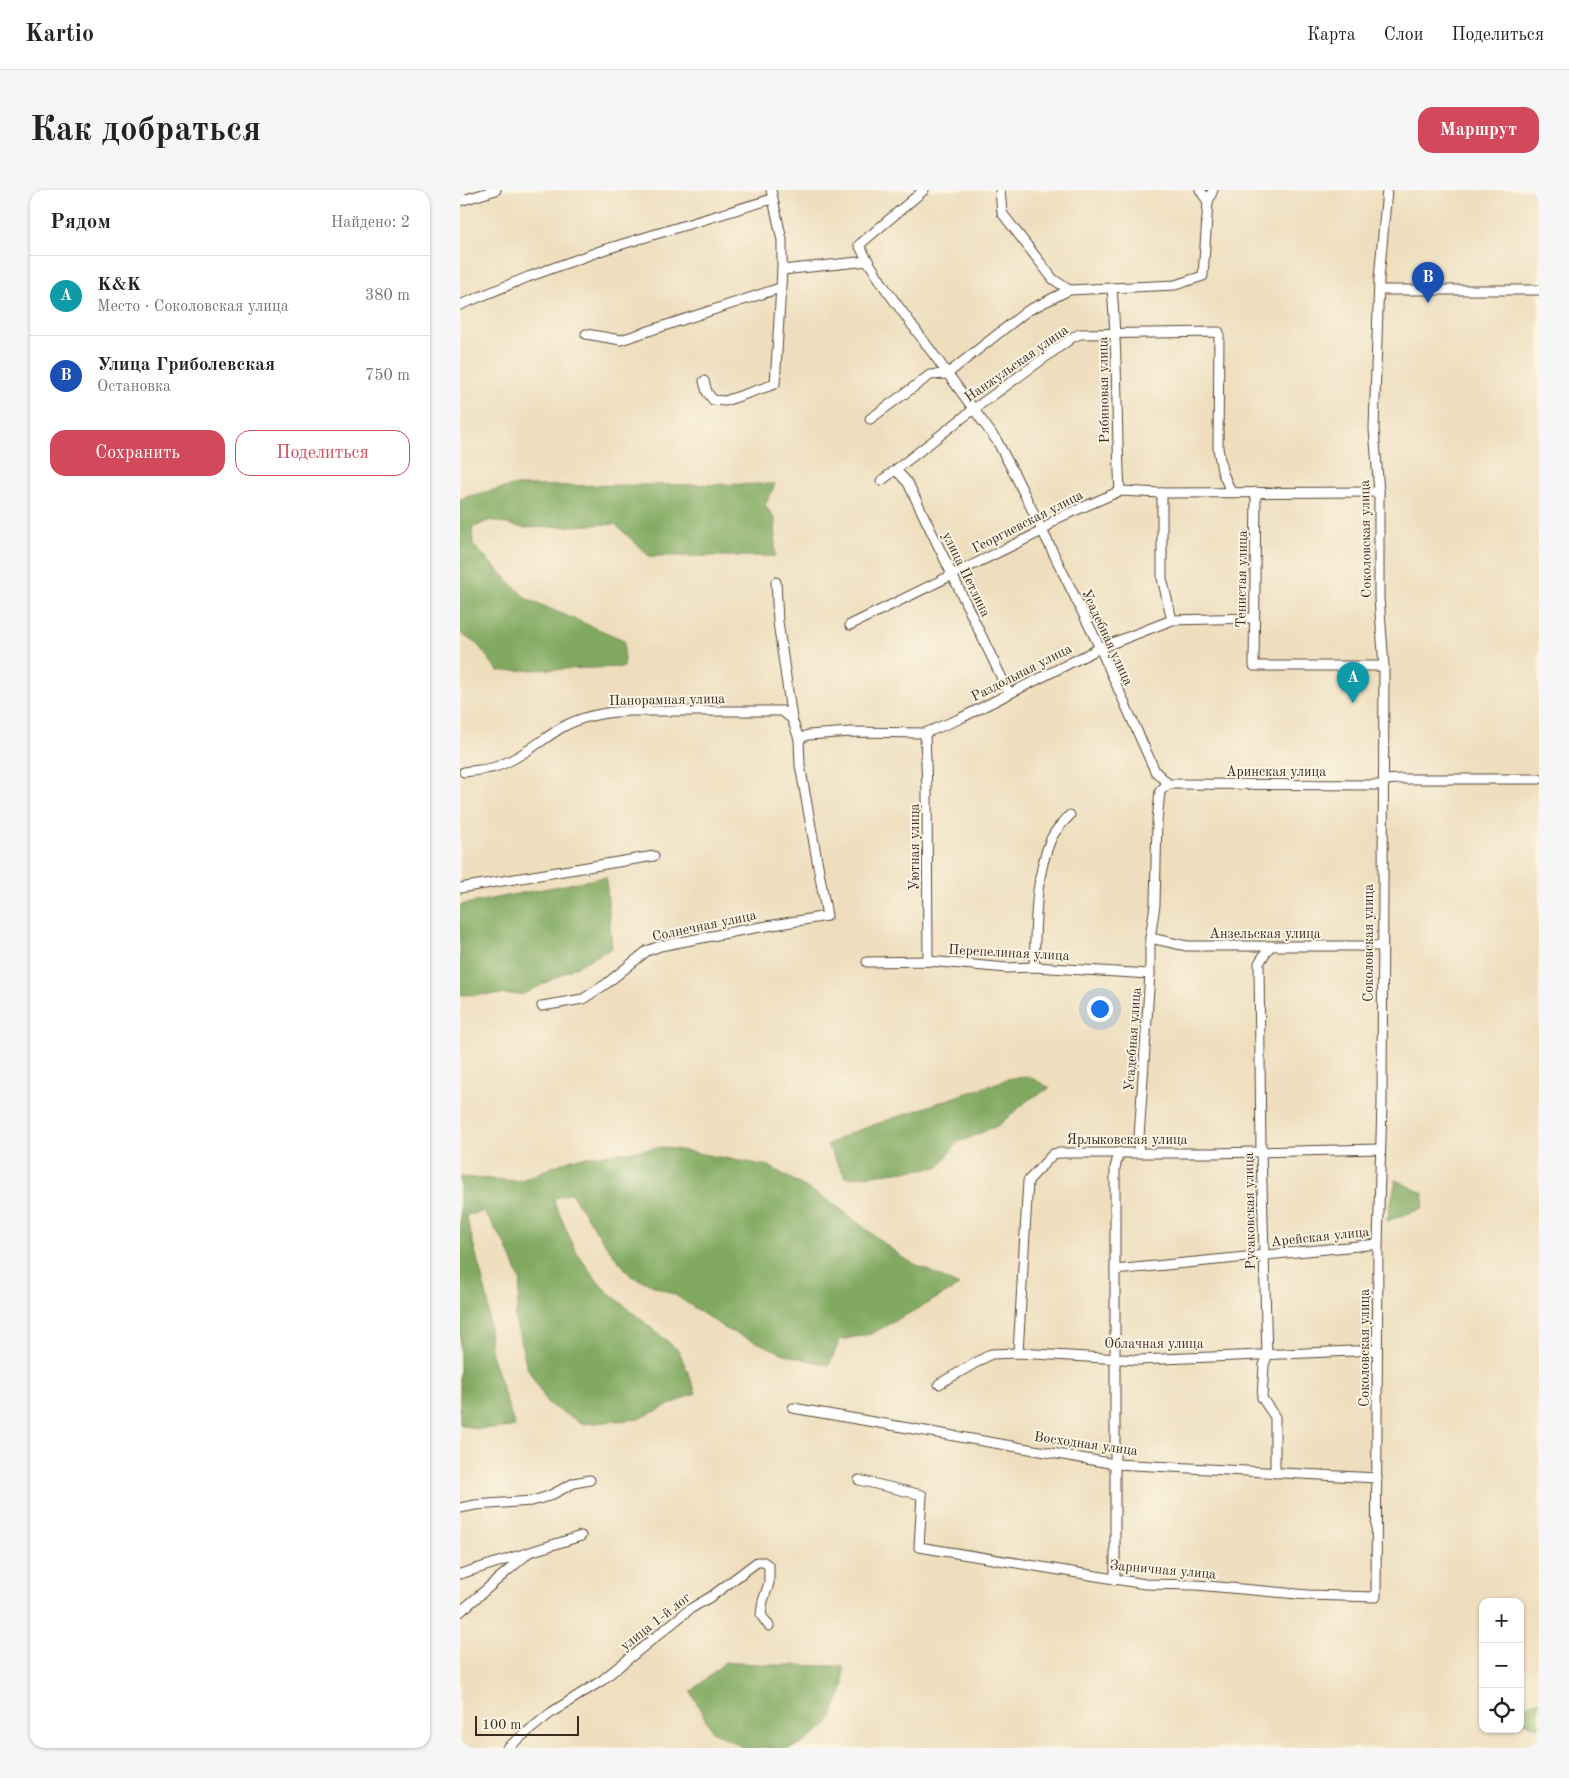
<!DOCTYPE html>
<html lang="ru">
<head>
<meta charset="utf-8">
<style>
	:root { --surface:#fff; --page:#f6f6f6; --text:#222; --muted:#767676; --line:#e0e0e0; --accent:#d1495b }
	body { margin:0; font-family:"Old Standard TT",serif; background:var(--page); color:var(--text) }
	.controls { position:absolute; right:15px; bottom:15px; display:grid; overflow:hidden; border-radius:10px; box-shadow:0 1px 4px #0004 }
	.controls button { width:45px; height:45px; display:grid; place-items:center; padding:0; border:0; border-bottom:1px solid var(--line); background:var(--surface); color:var(--text); font:25px sans-serif }
	.scale { position:absolute; left:15px; bottom:12px; width:104px; box-sizing:border-box; padding-left:5px; border:2px solid #3b2a1e; border-top:0; font-size:14px; line-height:18px; white-space:nowrap; color:#3b2a1e; -webkit-text-stroke:4px #fcf5e5; paint-order:stroke }
	.you { position:absolute; left:639px; top:818px; width:18px; height:18px; margin:-12px; border:4px solid #fff; border-radius:50%; background:#1a73e8; box-shadow:0 0 0 8px #1a73e833 }
	.badge { display:grid; place-items:center; width:32px; height:32px; border-radius:50%; background:var(--accent); color:#fff; font-size:16px; font-weight:700 }
	.pin { position:absolute; translate:-50% -41px; filter:drop-shadow(0 1px 2px #0008) }
	.pin::after { content:''; position:absolute; top:26px; width:18px; height:15px; background:inherit; clip-path:polygon(0 0,100% 0,50% 100%) }
	.list { margin:0; padding:0; list-style:none }
	h2 { display:flex; justify-content:space-between; align-items:center; height:65px; margin:0; padding:0 20px; font-size:21px }
	h2 small { font-size:16px; font-weight:400; color:var(--muted) }
	.list li { display:grid; grid-template-columns:32px 1fr auto; gap:15px; align-items:center; box-sizing:border-box; height:80px; padding:0 20px; border-top:1px solid var(--line) }
	.list b { display:block; font-size:19px; white-space:nowrap }
	.list p { margin:0; font-size:16px; white-space:nowrap; color:var(--muted) }
	.list em { font-size:16px; font-style:normal; color:var(--muted) }
	.actions { display:flex; gap:10px; padding:15px 20px }
	.actions a { flex:1; padding:11px 0; border:1px solid var(--accent); border-radius:15px; text-align:center; font-size:18px; color:var(--accent) }
	.actions .main { background:var(--accent); color:#fff }
	.icon { flex:none; width:28px; height:28px; fill:none; stroke:currentColor; stroke-width:2; stroke-linecap:round; stroke-linejoin:round }
	.map { position:relative; flex:none; width:1079px; height:1558px; overflow:hidden; border-radius:15px }
	header { display:flex; align-items:center; gap:30px; box-sizing:border-box; height:70px; padding:0 25px; background:var(--surface); border-bottom:1px solid var(--line) }
	header strong { font-size:24px }
	nav { display:flex; gap:28px; margin-inline-start:auto; font-size:18px }
	.intro { display:flex; align-items:center; justify-content:space-between; box-sizing:border-box; height:120px; padding:0 30px }
	h1 { margin:0; font-size:35px }
	.button { padding:12px 22px; border-radius:15px; background:var(--accent); color:#fff; font-size:18px; font-weight:700 }
	main { display:flex; gap:30px; padding:0 30px }
	aside { flex:1; background:var(--surface); border-radius:15px; box-shadow:0 1px 4px #0004 }
	.map>svg:first-child { display:block }
	.forest { fill:#81aa61; stroke:#5e6a40 }
	.lines { fill:none; stroke-linecap:round; stroke-linejoin:round }
	.minor-casing { stroke:#564536; stroke-width:11 }
	.minor { stroke:#fff; stroke-width:9 }
	.labels { text-anchor:middle; stroke-width:4; stroke-linejoin:round; paint-order:stroke }
	.street-label { font-size:14px; fill:#3b2a1e; stroke:#fcf5e5 }
</style>
</head>
<body>
<header>
<strong>Kartio</strong>
<nav><a>Карта</a><a>Слои</a><a>Поделиться</a></nav>
</header>
<div class="intro"><h1>Как добраться</h1><a class="button">Маршрут</a></div>
<main>
<aside>
<h2>Рядом<small>Найдено: 2</small></h2>
<ul class="list">
<li><span class="badge" style="background:#0f9aa8">A</span><div><b>K&amp;K</b><p>Место · Соколовская улица</p></div><em>380 m</em></li>
<li><span class="badge" style="background:#1a4fb4">B</span><div><b>Улица Гриболевская</b><p>Остановка</p></div><em>750 m</em></li>
</ul>
<div class="actions"><a class="main">Сохранить</a><a>Поделиться</a></div>
</aside>
<div class="map">
<svg width="1079" height="1558" viewBox="0 0 1079 1558">
	<rect width="100%" height="100%" fill="#fcf5e5"/>
	<filter id="ink" filterUnits="userSpaceOnUse"><feTurbulence type="fractalNoise" baseFrequency=".02" numOctaves="2"/><feDisplacementMap in="SourceGraphic" scale="10" xChannelSelector="R" yChannelSelector="G"/><feConvolveMatrix kernelMatrix="1 2 1 2 8 2 1 2 1" color-interpolation-filters="sRGB"/></filter>
	<filter id="wash" filterUnits="userSpaceOnUse"><feTurbulence type="fractalNoise" baseFrequency=".0096" numOctaves="4" result="noise"/><feDisplacementMap in="SourceGraphic" scale="20" xChannelSelector="R" yChannelSelector="G"/><feGaussianBlur stdDeviation="1.12" result="paint"/><feColorMatrix in="noise" values="0 0 0 0 0 0 0 0 0 0 0 0 0 0 0 0 0 1.4 0 .05"/><feComposite in="paint" operator="in"/></filter>
	<g filter="url(#wash)">
		<rect width="100%" height="100%" fill="#eedebd"/>
		<!-- forest -->
		<g class="forest">
			<polygon points="315,294 305,315 315,329 315,366 189,366 155,334 64,338 30,330 12,338 13,355 67,409 164,450 164,477 38,481 18,455 0,443 0,310 9,306 52,296"/>
			<polygon points="146,687 152,758 64,804 0,805 0,715"/>
			<polygon points="570,887 590,898 568,910 539,935 497,953 479,977 386,988 367,955 393,942 551,888"/>
			<polygon points="203,957 309,976 374,1014 443,1068 499,1096 411,1144 380,1150 369,1175 327,1165 266,1139 215,1105 171,1086 145,1054 111,1003 93,1009 116,1062 142,1097 219,1161 236,1203 178,1229 123,1234 88,1214 67,1177 55,1129 61,1092 46,1055 24,1022 6,1025 28,1111 30,1161 55,1237 17,1239 0,1234 0,987 59,991 112,969"/>
			<polygon points="936,990 964,1004 963,1018 927,1031"/>
			<polygon points="265,1472 311,1475 383,1476 384,1496 369,1534 340,1555 329,1558 284,1558 252,1541 231,1502"/>
			<polygon points="1079,1510 1079,1537 1060,1530 1060,1518"/>
		</g>
	</g>
	<g filter="url(#ink)">
		<g class="lines">
			<defs>
				<g id="minor">
					<polyline points="540,0 542,23 593,89 609,100"/>
					<polyline points="740,0 748,12"/>
					<polyline points="0,11 36,0"/>
					<polyline points="408,71 399,55 464,0"/>
					<polyline points="322,80 408,71 425,98 537,251 555,285 640,458 695,581 708,594"/>
					<path d="M652 99C658 166 656 234 660 301"/>
					<polyline points="919,100 1079,100"/>
					<polyline points="0,115 68,87 143,60 312,9"/>
					<polyline points="126,144 161,150 320,98"/>
					<polyline points="244,191 247,202 253,210 265,211 315,194 322,80 322,50 311,0"/>
					<polyline points="410,229 470,185 487,184 567,121 609,100 715,95 743,86 748,12 753,0"/>
					<polyline points="436,280 448,293 549,503"/>
					<polyline points="421,291 514,219 613,147 620,144 759,142 758,258 762,281 771,302"/>
					<polyline points="796,302 794,476 924,476"/>
					<polyline points="702,303 702,388 712,430"/>
					<polyline points="390,435 582,341 596,329 660,301 702,303 919,302"/>
					<polyline points="465,543 467,602 468,771"/>
					<polyline points="339,549 348,545 391,542 465,543 499,529 640,458 712,430 794,428"/>
					<path d="M4 582C15 580 28 580 38 576 62 567 80 551 101 538 121 526 146 522 168 521H322L332 529"/>
					<polyline points="924,590 940,589 1079,589"/>
					<polyline points="708,594 924,595"/>
					<polyline points="0,698 194,666"/>
					<polyline points="690,748 727,756 922,756"/>
					<polyline points="810,756 799,773 801,961 807,1166 804,1175 802,1208 815,1227 815,1283"/>
					<polyline points="407,772 468,771 547,778 574,777 690,784"/>
					<path d="M574 777C576 734 574 689 591 649 595 640 603 632 610 625"/>
					<polyline points="82,816 123,809 146,794 187,761 200,756 283,740 367,726 340,575 339,549 332,529 318,432 316,392"/>
					<polyline points="678,962 690,784 690,748 695,715 697,631 700,601 708,594"/>
					<polyline points="655,1080 918,1054"/>
					<polyline points="558,1163 568,991 593,964 600,963 752,963 920,959"/>
					<polyline points="479,1194 531,1164 558,1163 678,1170 917,1160"/>
					<polyline points="333,1218 655,1274 917,1288"/>
					<polyline points="399,1290 462,1305 459,1357 685,1394 736,1395 848,1405 916,1407 918,1054 922,913 924,476 919,408 919,302 914,239 919,89 927,0"/>
					<polyline points="0,1318 15,1315 72,1311 89,1306 114,1293 130,1290"/>
					<polyline points="0,1384 121,1346"/>
					<polyline points="655,1390 655,978 659,962"/>
					<polyline points="0,1422 66,1365"/>
					<polyline points="47,1558 92,1522 141,1491 230,1419 252,1406 297,1372 304,1372 309,1376 309,1393 303,1411 301,1425 309,1436"/>
				</g>
			</defs>
			<!-- minor casing -->
			<use href="#minor" class="minor-casing"/>
			<!-- minor -->
			<use href="#minor" class="minor"/>
		</g>
	</g>
	<g class="labels">
		<!-- street labels -->
		<g class="street-label">
			<text transform="translate(556 173) rotate(-35)" y="5">Нанжульская улица</text>
			<text transform="translate(643 200) rotate(-91)" y="5">Рябиновая улица</text>
			<text transform="translate(567 331) rotate(-27)" y="5">Георгиевская улица</text>
			<text transform="translate(905 349) rotate(-91)" y="5">Соколовская улица</text>
			<text transform="translate(507 384) rotate(64)" y="5">улица Петлина</text>
			<text transform="translate(781 389) rotate(-89)" y="5">Тенистая улица</text>
			<text transform="translate(648 447) rotate(65)" y="5">Усадебная улица</text>
			<text transform="translate(561 482) rotate(-27)" y="5">Раздольная улица</text>
			<text transform="translate(207 509) rotate(-1)" y="5">Панорамная улица</text>
			<text x="816" y="586">Аринская улица</text>
			<text transform="translate(454 657) rotate(-90)" y="5">Уютная улица</text>
			<text transform="translate(244 735) rotate(-12)" y="5">Солнечная улица</text>
			<text x="805" y="748">Анзельская улица</text>
			<text transform="translate(908 753) rotate(-90)" y="5">Соколовская улица</text>
			<text transform="translate(549 762) rotate(3)" y="5">Перепелиная улица</text>
			<text transform="translate(672 849) rotate(-86)" y="5">Усадебная улица</text>
			<text x="667" y="954">Ярлыковская улица</text>
			<text transform="translate(789 1021) rotate(-91)" y="5">Русаковская улица</text>
			<text transform="translate(860 1046) rotate(-6)" y="5">Арейская улица</text>
			<text x="694" y="1158">Облачная улица</text>
			<text transform="translate(904 1158) rotate(-90)" y="5">Соколовская улица</text>
			<text transform="translate(626 1253) rotate(8)" y="5">Восходная улица</text>
			<text transform="translate(703 1379) rotate(5)" y="5">Зарничная улица</text>
			<text transform="translate(195 1431) rotate(-38)" y="5">улица 1-й лог</text>
		</g>
	</g>
</svg>
<div class="controls">
<button>+</button>
<button>−</button>
<button><svg class="icon" aria-label="locate" viewBox="0 0 24 24"><circle cx="12" cy="12" r="6"/><path d="M12 2v4M12 18v4M2 12h4M18 12h4"/></svg></button>
</div>
<div class="scale">100 m</div>
<div class="you"></div>
<div class="pin badge" style="left:893px;top:513px;background:#0f9aa8">A</div>
<div class="pin badge" style="left:968px;top:113px;background:#1a4fb4">B</div>
</div>
</main>
</body>
</html>
